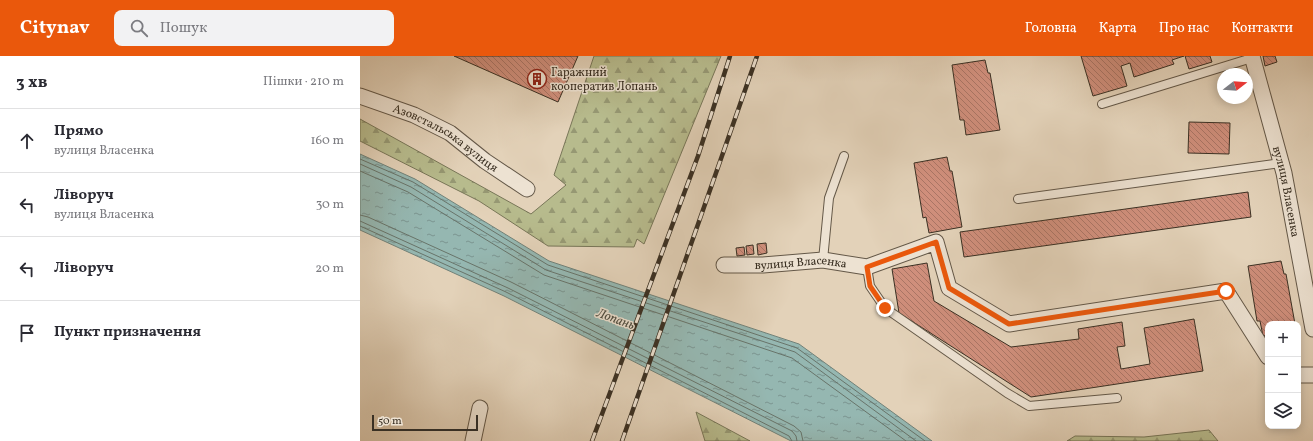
<!DOCTYPE html>
<html lang="uk">
<head>
<meta charset="utf-8">
<style>
	:root { --surface:#fff; --page:#f2f2f3; --text:#2b2b33; --muted:#7c7c81; --line:#e1e1e2; --accent:#ea580c }
	body { margin:0; font-family:Vollkorn,serif; background:var(--page); color:var(--text) }
	.controls { position:absolute; right:12px; bottom:12px; display:grid; overflow:hidden; border-radius:8px; box-shadow:0 2px 10px #0003 }
	.controls button { width:36px; height:36px; display:grid; place-items:center; padding:0; border:0; border-bottom:1px solid var(--line); background:var(--surface); color:var(--text); font:20px sans-serif }
	.compass { position:absolute; left:857px; top:12px; width:36px; height:36px; border-radius:50%; background:var(--surface); box-shadow:0 2px 10px #0003; rotate:73deg }
	.scale { position:absolute; left:12px; bottom:10px; width:106px; box-sizing:border-box; padding-left:4px; border:2px solid #3a3023; border-top:0; font-size:11px; line-height:14px; white-space:nowrap; color:#3a3023; -webkit-text-stroke:3px #ede2d2; paint-order:stroke }
	.stop { position:absolute; width:12px; height:12px; margin:-9px; border:3px solid #ea580c; border-radius:50%; background:#fff }
	.stop.end { background:#ea580c; border-color:#fff; box-shadow:0 1px 4px #0008 }
	.list { margin:0; padding:0; list-style:none }
	h2 { display:flex; justify-content:space-between; align-items:center; height:52px; margin:0; padding:0 16px; font-size:17px }
	h2 small { font-size:13px; font-weight:400; color:var(--muted) }
	.list li { display:grid; grid-template-columns:26px 1fr auto; gap:12px; align-items:center; box-sizing:border-box; height:64px; padding:0 16px; border-top:1px solid var(--line) }
	.list b { display:block; font-size:15px; white-space:nowrap }
	.list p { margin:0; font-size:13px; white-space:nowrap; color:var(--muted) }
	.list em { font-size:13px; font-style:normal; color:var(--muted) }
	.icon { flex:none; width:22px; height:22px; fill:none; stroke:currentColor; stroke-width:2; stroke-linecap:round; stroke-linejoin:round }
	.map { position:relative; flex:none; width:953px; height:385px; overflow:hidden }
	header { display:flex; align-items:center; gap:24px; box-sizing:border-box; height:56px; padding:0 20px; background:var(--accent); color:#fff }
	header strong { font-size:19px }
	nav { display:flex; gap:22px; margin-inline-start:auto; font-size:14px }
	.search { width:280px; height:36px; background:var(--page); display:flex; align-items:center; gap:10px; box-sizing:border-box; padding:0 14px; border-radius:8px; color:var(--muted); font-size:15px }
	main { display:flex }
	aside { flex:1; background:var(--surface) }
	.map>svg:first-child { display:block }
	.forest { fill:url(#forest-firs); stroke:#787658 }
	.water { fill:url(#water-ripples); stroke:#718178 }
	.lines { fill:none; stroke-linecap:round; stroke-linejoin:round }
	.shore { stroke:#68746a; stroke-width:1 }
	.building { fill:url(#building-back-hatch); stroke:#3a3023 }
	.lane-casing { stroke:#645848; stroke-width:10 }
	.street-casing { stroke:#645848; stroke-width:17 }
	.lane { stroke:#ede2d2; stroke-width:8 }
	.street { stroke:#ede2d2; stroke-width:15 }
	.rail-casing { stroke:#3a3023; stroke-width:4.5 }
	.rail { stroke:#ede2d2; stroke-width:3; stroke-dasharray:9; stroke-linecap:butt }
	.route { stroke:#ea580c; stroke-width:5 }
	.labels { text-anchor:middle; stroke-width:3; stroke-linejoin:round; paint-order:stroke }
	.poi-label { font-size:12px; fill:#3a3023; stroke:#ede2d2; text-anchor:start }
	.street-label { font-size:12px; fill:#3a3023; stroke:#ede2d2 }
	.water-label { font-size:13px; font-style:italic; fill:#4c4b3f; stroke:#ede2d2 }
</style>
</head>
<body>
<header>
<strong>Citynav</strong>
<div class="search"><svg class="icon" aria-label="search" viewBox="0 0 24 24"><circle cx="10" cy="10" r="6"/><path d="M15 15l6 6"/></svg>Пошук</div>
<nav><a>Головна</a><a>Карта</a><a>Про нас</a><a>Контакти</a></nav>
</header>
<main>
<aside>
<h2>3 хв<small>Пішки · 210 m</small></h2>
<ul class="list">
<li><svg class="icon" aria-label="ahead" viewBox="0 0 24 24"><path d="M12 20V5M6 11l6-6 6 6"/></svg><div><b>Прямо</b><p>вулиця Власенка</p></div><em>160 m</em></li>
<li><svg class="icon" aria-label="left" viewBox="0 0 24 24"><path d="M17 20v-9H6M10 6l-5 5 5 5"/></svg><div><b>Ліворуч</b><p>вулиця Власенка</p></div><em>30 m</em></li>
<li><svg class="icon" aria-label="left" viewBox="0 0 24 24"><path d="M17 20v-9H6M10 6l-5 5 5 5"/></svg><div><b>Ліворуч</b></div><em>20 m</em></li>
<li><svg class="icon" aria-label="arrive" viewBox="0 0 24 24"><path d="M6 21V4h12l-3 4 3 4H6"/></svg><div><b>Пункт призначення</b></div></li>
</ul>
</aside>
<div class="map">
<svg width="953" height="385" viewBox="0 0 953 385">
	<defs>
		<pattern id="forest-firs" width="22" height="20" patternUnits="userSpaceOnUse"><rect width="22" height="20" fill="#b7bb8d"/><path d="M5 1l3.5 6h-7zM16 11l3.5 6h-7z" fill="#969873"/></pattern>
		<pattern id="water-ripples" width="26" height="14" patternUnits="userSpaceOnUse"><rect width="26" height="14" fill="#95b7b1"/><path d="M2 4q2-2 4 0t4 0M15 11q2-2 4 0t4 0" fill="none" stroke="#7b9590"/></pattern>
		<pattern id="building-back-hatch" width="6" height="6" patternUnits="userSpaceOnUse"><rect width="6" height="6" fill="#d08f7c"/><path d="M-1 5l2 2M0 0l6 6M5-1l2 2" fill="none" stroke="#aa7565"/></pattern>
	</defs>
	<rect width="100%" height="100%" fill="#e3d2b9"/>
	<filter id="stains"><feTurbulence type="fractalNoise" baseFrequency=".005" numOctaves="4"/><feColorMatrix values="0 0 0 0 .2 0 0 0 0 .09 0 0 0 0 .02 0 0 0 .5 -.17"/></filter>
	<radialGradient id="worn" r=".72"><stop offset=".6" stop-color="#630" stop-opacity="0"/><stop offset="1" stop-color="#630" stop-opacity=".3"/></radialGradient>
	<!-- forest -->
	<g class="forest">
		<polygon points="234,0 361,0 284,188 277,183 274,191 188,190 119,145 0,85 0,63 171,158 206,129 194,119"/>
		<polygon points="336,356 390,385 345,385"/>
		<polygon points="849,374 858,385 707,385 715,380 784,381"/>
	</g>
	<!-- water -->
	<polygon class="water" points="0,98 55,123 189,205 439,288 572,385 431,385 144,240 0,174"/>
	<g class="lines">
		<!-- shore -->
		<g class="shore">
			<polyline points="0,103 53,126 188,209 437,292 565,385"/>
			<polyline points="0,108 51,131 186,214 435,296 556,385"/>
			<polyline points="0,115 48,136 184,219 432,302 546,385"/>
			<polyline points="0,159 8,161 151,226 434,370 441,376 443,385"/>
			<polyline points="0,165 148,232 432,375 436,380 437,385"/>
			<polyline points="0,170 146,236 429,380 432,385"/>
		</g>
	</g>
	<!-- building -->
	<g class="building">
		<polygon points="94,0 218,0 198,46"/>
		<polygon points="721,0 824,0 812,4 814,8 774,21 770,7 761,10 767,30 733,40"/>
		<polygon points="825,0 850,0 852,6 829,13"/>
		<polygon points="903,0 915,0 917,6 905,10"/>
		<polygon points="625,4 628,17 630,17 640,74 606,79 604,64 600,64 592,9"/>
		<polygon points="829,66 870,67 869,98 828,97"/>
		<polygon points="587,101 590,115 592,115 602,171 569,177 566,161 563,162 554,107"/>
		<polygon points="888,136 891,161 604,201 600,176"/>
		<polygon points="406,187 407,197 398,199 397,188"/>
		<polygon points="393,189 394,198 387,199 386,190"/>
		<polygon points="384,191 385,199 377,200 376,192"/>
		<polygon points="921,205 924,218 926,218 935,268 908,268 908,279 903,280 900,265 897,265 888,210"/>
		<polygon points="567,207 574,245 651,291 719,283 718,273 762,266 765,290 757,291 761,313 790,308 784,272 834,263 843,315 671,341 539,257 532,213"/>
	</g>
	<g class="lines">
		<defs>
			<g id="lane">
				<polyline points="742,48 892,2"/>
				<polyline points="658,143 921,107"/>
				<polyline points="463,204 469,142 484,100"/>
				<polyline points="507,211 510,230 525,252 647,337 669,350 757,342"/>
			</g>
			<g id="street">
				<path id="s1" d="M892 0 924 117 953 273"/>
				<path id="s2" d="M0 40 54 59 90 77 125 105 167 133"/>
				<path id="s3" d="M364 209H403L463 204 507 211 576 186 589 232 649 268 866 235 908 301"/>
				<polyline points="938,319 953,319"/>
				<polyline points="113,385 120,352"/>
			</g>
		</defs>
		<!-- lane casing -->
		<use href="#lane" class="lane-casing"/>
		<!-- street casing -->
		<use href="#street" class="street-casing"/>
		<!-- lane -->
		<use href="#lane" class="lane"/>
		<!-- street -->
		<use href="#street" class="street"/>
		<defs>
			<g id="rail">
				<polyline points="232,385 338,100 370,0"/>
				<polyline points="262,385 397,0"/>
			</g>
		</defs>
		<!-- rail casing -->
		<use href="#rail" class="rail-casing"/>
		<!-- rail -->
		<use href="#rail" class="rail"/>
	</g>
	<g class="lines">
		<!-- route -->
		<polyline class="route" points="525,252 510,230 507,211 576,186 589,232 649,268 866,235"/>
	</g>
	<!-- icons -->
	<defs>
		<symbol id="building-ring" viewBox="-11 -11 22 22"><circle r="9.5" fill="#ede2d2" stroke="#8f2418" stroke-width="1.5"/><path d="M-4-6H4V6H1V3H-1V6H-4ZM-2.5-4.3h1.7v1.8h-1.7ZM.8-4.3h1.7v1.8H.8ZM-2.5-1h1.7V.8h-1.7ZM.8-1h1.7V.8H.8Z" fill="#8f2418"/></symbol>
	</defs>
	<g fill-rule="evenodd">
		<use href="#building-ring" x="166" y="12" width="22" height="22"/>
	</g>
	<g class="labels">
		<!-- poi labels -->
		<g class="poi-label">
			<text x="191" y="20">Гаражний<tspan x="191" dy="14">кооператив Лопань</tspan></text>
		</g>
		<!-- street labels -->
		<g class="street-label">
			<text dy="4" stroke="none"><textPath href="#s2" startOffset="96">Азовстальська вулиця</textPath></text>
			<text dy="4" stroke="none"><textPath href="#s1" startOffset="140">вулиця Власенка</textPath></text>
			<text dy="4" stroke="none"><textPath href="#s3" startOffset="77">вулиця Власенка</textPath></text>
		</g>
		<!-- water labels -->
		<g class="water-label">
			<text transform="translate(256 262) rotate(20)" y="5">Лопань</text>
		</g>
	</g>
	<rect width="100%" height="100%" filter="url(#stains)"/>
	<rect width="100%" height="100%" fill="url(#worn)"/>
</svg>
<div class="controls">
<button>+</button>
<button>−</button>
<button><svg class="icon" aria-label="layers" viewBox="0 0 24 24"><path d="M12 4l9 5-9 5-9-5zM3 14l9 5 9-5"/></svg></button>
</div>
<svg class="compass" viewBox="-18 -18 36 36"><path d="M0-13l5 13h-10z" fill="#e53935"/><path d="M0 13l5-13h-10z" fill="#7c7c81"/></svg>
<div class="scale">50 m</div>
<div class="stop" style="left:866px;top:235px"></div>
<div class="stop end" style="left:525px;top:252px"></div>
</div>
</main>
</body>
</html>
